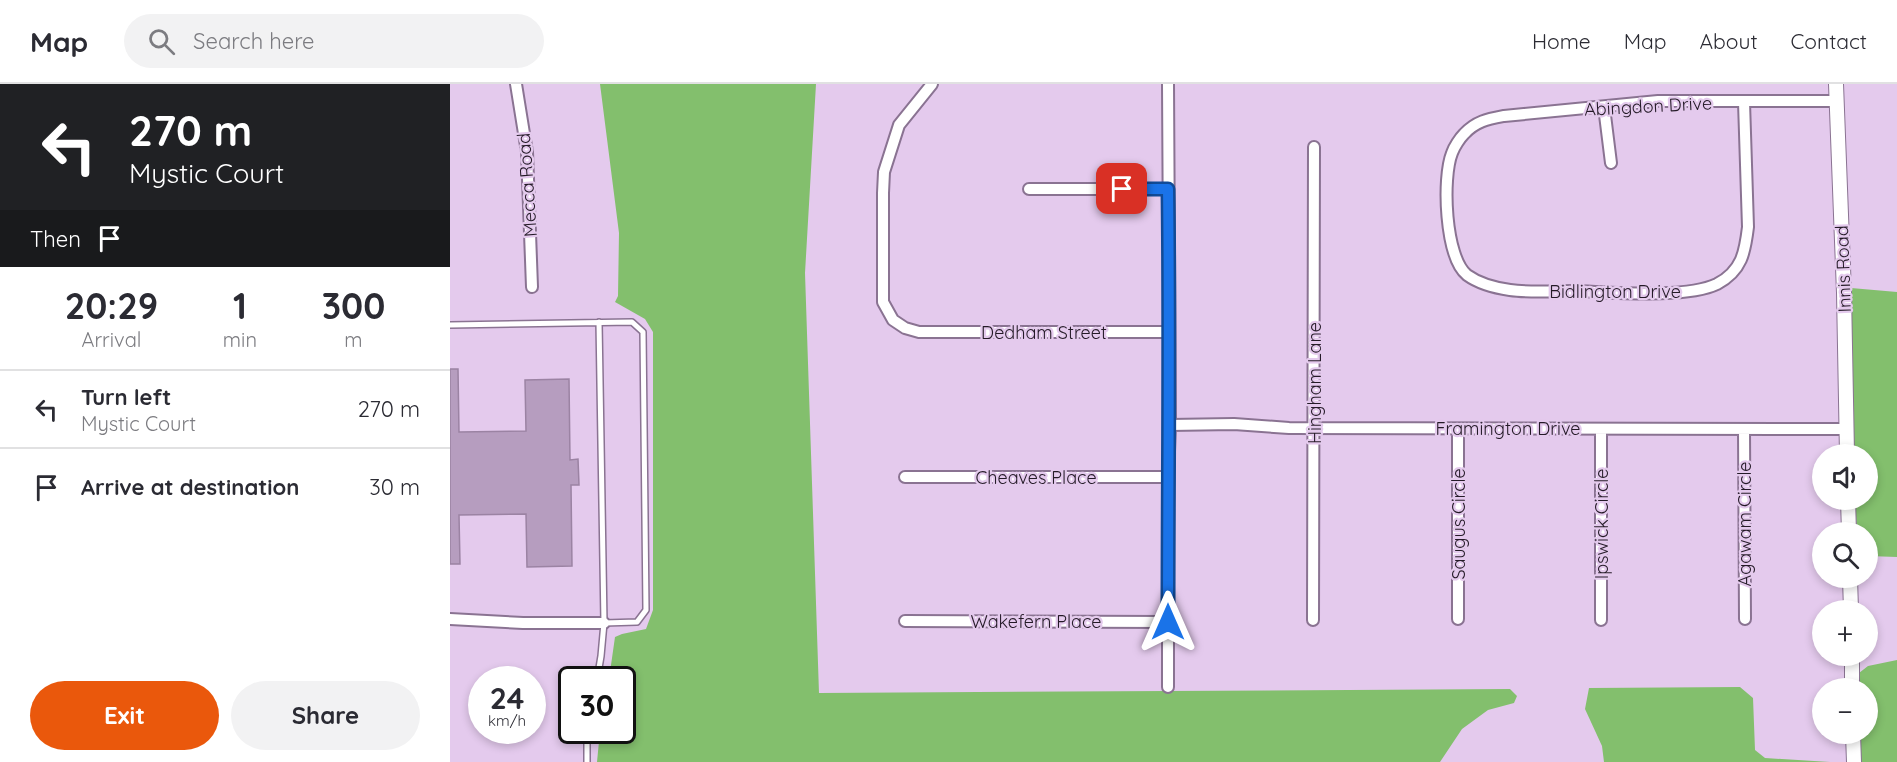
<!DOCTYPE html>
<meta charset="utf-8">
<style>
body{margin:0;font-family:Quicksand,sans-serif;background:#f2f2f3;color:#2b2b33;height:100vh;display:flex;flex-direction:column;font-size:22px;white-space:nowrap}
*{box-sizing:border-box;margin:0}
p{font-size:20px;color:#7c7c81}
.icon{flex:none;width:33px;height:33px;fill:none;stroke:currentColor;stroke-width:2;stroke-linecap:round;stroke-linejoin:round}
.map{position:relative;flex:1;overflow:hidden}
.side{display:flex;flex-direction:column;background:#fff;width:450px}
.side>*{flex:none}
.top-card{background:#202124;color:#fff;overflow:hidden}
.buttons{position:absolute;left:1362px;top:360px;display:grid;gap:12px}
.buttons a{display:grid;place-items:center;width:66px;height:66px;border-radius:50%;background:#fff;box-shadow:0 3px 9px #0003;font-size:30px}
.speed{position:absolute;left:18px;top:582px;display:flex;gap:12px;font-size:30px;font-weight:700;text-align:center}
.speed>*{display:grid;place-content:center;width:78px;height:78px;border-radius:50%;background:#fff;box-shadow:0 3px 9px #0003;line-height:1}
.speed small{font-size:15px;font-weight:400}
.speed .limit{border:3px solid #111;border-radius:9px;background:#fff;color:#111}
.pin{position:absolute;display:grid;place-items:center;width:51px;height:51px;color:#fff;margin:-26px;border-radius:12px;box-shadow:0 3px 9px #0006}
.me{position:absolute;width:66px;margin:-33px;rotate:0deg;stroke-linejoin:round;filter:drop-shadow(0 0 4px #0008)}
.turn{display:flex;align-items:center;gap:21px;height:126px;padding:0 30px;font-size:27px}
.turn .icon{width:78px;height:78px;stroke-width:2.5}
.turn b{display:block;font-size:42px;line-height:51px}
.then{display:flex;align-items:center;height:57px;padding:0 30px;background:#0003;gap:12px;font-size:22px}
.eta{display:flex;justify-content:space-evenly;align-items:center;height:102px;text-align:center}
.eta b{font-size:36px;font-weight:800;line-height:42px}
.primary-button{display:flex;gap:12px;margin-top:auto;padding:12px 30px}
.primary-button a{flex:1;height:69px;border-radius:36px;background:#ea580c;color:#fff;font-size:24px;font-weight:800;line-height:69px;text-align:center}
.primary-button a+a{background:#f2f2f3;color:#2b2b33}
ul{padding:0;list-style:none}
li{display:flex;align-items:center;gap:18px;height:78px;padding:0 30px;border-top:2px solid #e1e1e2}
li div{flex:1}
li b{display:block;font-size:22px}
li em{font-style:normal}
header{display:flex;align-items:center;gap:36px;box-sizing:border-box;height:84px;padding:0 30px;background:#fff;border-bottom:2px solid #e1e1e2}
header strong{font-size:28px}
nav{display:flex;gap:33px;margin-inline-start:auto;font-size:21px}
.search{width:420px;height:54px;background:#f2f2f3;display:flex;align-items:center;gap:15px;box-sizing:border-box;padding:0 21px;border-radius:33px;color:#7c7c81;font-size:22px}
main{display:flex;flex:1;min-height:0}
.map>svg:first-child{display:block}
.green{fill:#83bf6d}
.building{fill:#b69dbf;stroke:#9b83a3;stroke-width:1.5}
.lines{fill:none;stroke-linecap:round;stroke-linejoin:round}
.service-casing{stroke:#8a7392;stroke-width:8}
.minor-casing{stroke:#8a7392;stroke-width:14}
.secondary-casing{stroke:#8a7392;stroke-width:16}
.service{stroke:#fff;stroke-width:5}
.minor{stroke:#fff;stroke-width:10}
.secondary{stroke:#fff;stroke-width:14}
.route-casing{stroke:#114b97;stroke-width:15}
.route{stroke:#1a73e8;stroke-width:10}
.labels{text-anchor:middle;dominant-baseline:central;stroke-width:4.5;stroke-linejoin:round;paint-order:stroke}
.street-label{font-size:18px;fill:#241a27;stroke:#e4caed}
</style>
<header>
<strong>Map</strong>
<div class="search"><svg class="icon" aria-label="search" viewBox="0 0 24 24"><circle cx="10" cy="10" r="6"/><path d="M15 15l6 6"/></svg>Search here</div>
<nav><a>Home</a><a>Map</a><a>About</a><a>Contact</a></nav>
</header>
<main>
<section class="side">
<div class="top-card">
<div class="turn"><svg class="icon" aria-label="left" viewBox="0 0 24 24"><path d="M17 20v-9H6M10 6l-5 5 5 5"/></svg><div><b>270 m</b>Mystic Court</div></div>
<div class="then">Then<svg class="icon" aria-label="arrive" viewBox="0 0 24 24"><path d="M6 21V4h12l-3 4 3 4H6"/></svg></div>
</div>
<div class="eta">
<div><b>20:29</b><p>Arrival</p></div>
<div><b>1</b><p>min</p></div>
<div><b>300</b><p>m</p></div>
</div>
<ul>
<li><svg class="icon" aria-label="left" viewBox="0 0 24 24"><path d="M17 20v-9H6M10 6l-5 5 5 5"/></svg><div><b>Turn left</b><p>Mystic Court</p></div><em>270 m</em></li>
<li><svg class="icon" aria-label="arrive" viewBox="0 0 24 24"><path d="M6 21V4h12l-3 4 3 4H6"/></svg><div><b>Arrive at destination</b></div><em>30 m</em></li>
</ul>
<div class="primary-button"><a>Exit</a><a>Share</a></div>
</section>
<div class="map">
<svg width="1447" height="678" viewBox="0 0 1447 678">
<rect width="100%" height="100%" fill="#e4caed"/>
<path class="green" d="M150,0H366L355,189L369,609L1060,605L1067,612L1064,619L1038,626L1012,645L990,678H147L150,647L172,646V596L159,595L165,553L172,550L196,545L203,526V248L195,235L165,218L168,212L169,149Z
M1401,204L1447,208V473L1418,472V448H1407L1405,416H1418V370H1404Z
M1447,576V678H1411L1410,650H1418V604H1410L1409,589L1418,582Z
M1290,603L1303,614L1305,666L1315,674L1380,678H1154L1152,662L1135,625L1139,604Z"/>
<path class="building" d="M0,285H8L9,348L76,347L75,296L119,295L120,376L128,375L129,401H121L122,482L77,483L76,430L9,431L10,480H0Z"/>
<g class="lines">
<defs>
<path id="service" d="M0,241L182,238L193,248L196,526L187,538L154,539
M147,596L151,572L154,539L149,238
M137,678V646"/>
<path id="minor" d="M66,0L77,68L82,203
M482,0L449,41L434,88L433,109V218L443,236L455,244L469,248H719
M718,0L720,341L718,393V603
M1294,18L1298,143C1295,168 1292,187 1267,200C1236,215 1160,208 1123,207C1103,207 1080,209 1060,206C1046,204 1028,199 1017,191C995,173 992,94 1002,69C1004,63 1010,54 1014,50C1026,37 1038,35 1054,32L1208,17H1386
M1154,23L1161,79
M579,105H718
M720,341L784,340L839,344L1397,345
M1151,345V536
M1294,345L1295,535
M455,393H718
M0,535L73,539H154
M1008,535V345
M863,536L864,63
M455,537L718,538"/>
<path id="secondary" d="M1386,0L1394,209L1397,370
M1398,416L1399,448
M1400,494L1401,526
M1402,572V604
M1403,650L1404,678"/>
</defs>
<use href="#service" class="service-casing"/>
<use href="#minor" class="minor-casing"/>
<use href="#secondary" class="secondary-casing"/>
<use href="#service" class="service"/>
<use href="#minor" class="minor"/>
<use href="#secondary" class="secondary"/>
</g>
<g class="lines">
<defs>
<path id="route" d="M672,105H718C720,249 718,393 718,538"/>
</defs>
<use href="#route" class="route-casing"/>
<use href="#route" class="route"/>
</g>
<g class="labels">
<g class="street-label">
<text transform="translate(1198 22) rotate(-3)">Abingdon Drive</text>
<text transform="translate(77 101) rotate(-94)">Mecca Road</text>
<text transform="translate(1393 185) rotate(-92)">Innis Road</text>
<text x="1165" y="207">Bidlington Drive</text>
<text x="594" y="248">Dedham Street</text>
<text transform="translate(864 299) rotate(-90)">Hingham Lane</text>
<text x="1058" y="344">Framington Drive</text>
<text x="586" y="393">Cheaves Place</text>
<text transform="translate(1008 440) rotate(-90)">Saugus Circle</text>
<text transform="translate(1151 440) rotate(-90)">Ipswick Circle</text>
<text transform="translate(1294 440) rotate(-90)">Agawam Circle</text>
<text x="586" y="537">Wakefern Place</text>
</g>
</g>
</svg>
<div class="buttons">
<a><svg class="icon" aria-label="sound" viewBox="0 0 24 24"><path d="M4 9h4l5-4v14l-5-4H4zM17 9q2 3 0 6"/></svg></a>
<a><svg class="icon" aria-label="search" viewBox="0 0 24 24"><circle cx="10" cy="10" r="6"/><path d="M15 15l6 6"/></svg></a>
<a>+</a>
<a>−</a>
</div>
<div class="speed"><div>24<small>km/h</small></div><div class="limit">30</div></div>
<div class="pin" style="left:672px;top:105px;background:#d93025"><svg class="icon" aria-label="arrive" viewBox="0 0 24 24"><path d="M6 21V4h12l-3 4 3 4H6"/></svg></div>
<svg class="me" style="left:718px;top:538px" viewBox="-20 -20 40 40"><path d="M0-17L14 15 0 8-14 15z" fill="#1a73e8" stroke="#fff" stroke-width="4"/></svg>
</div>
</main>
